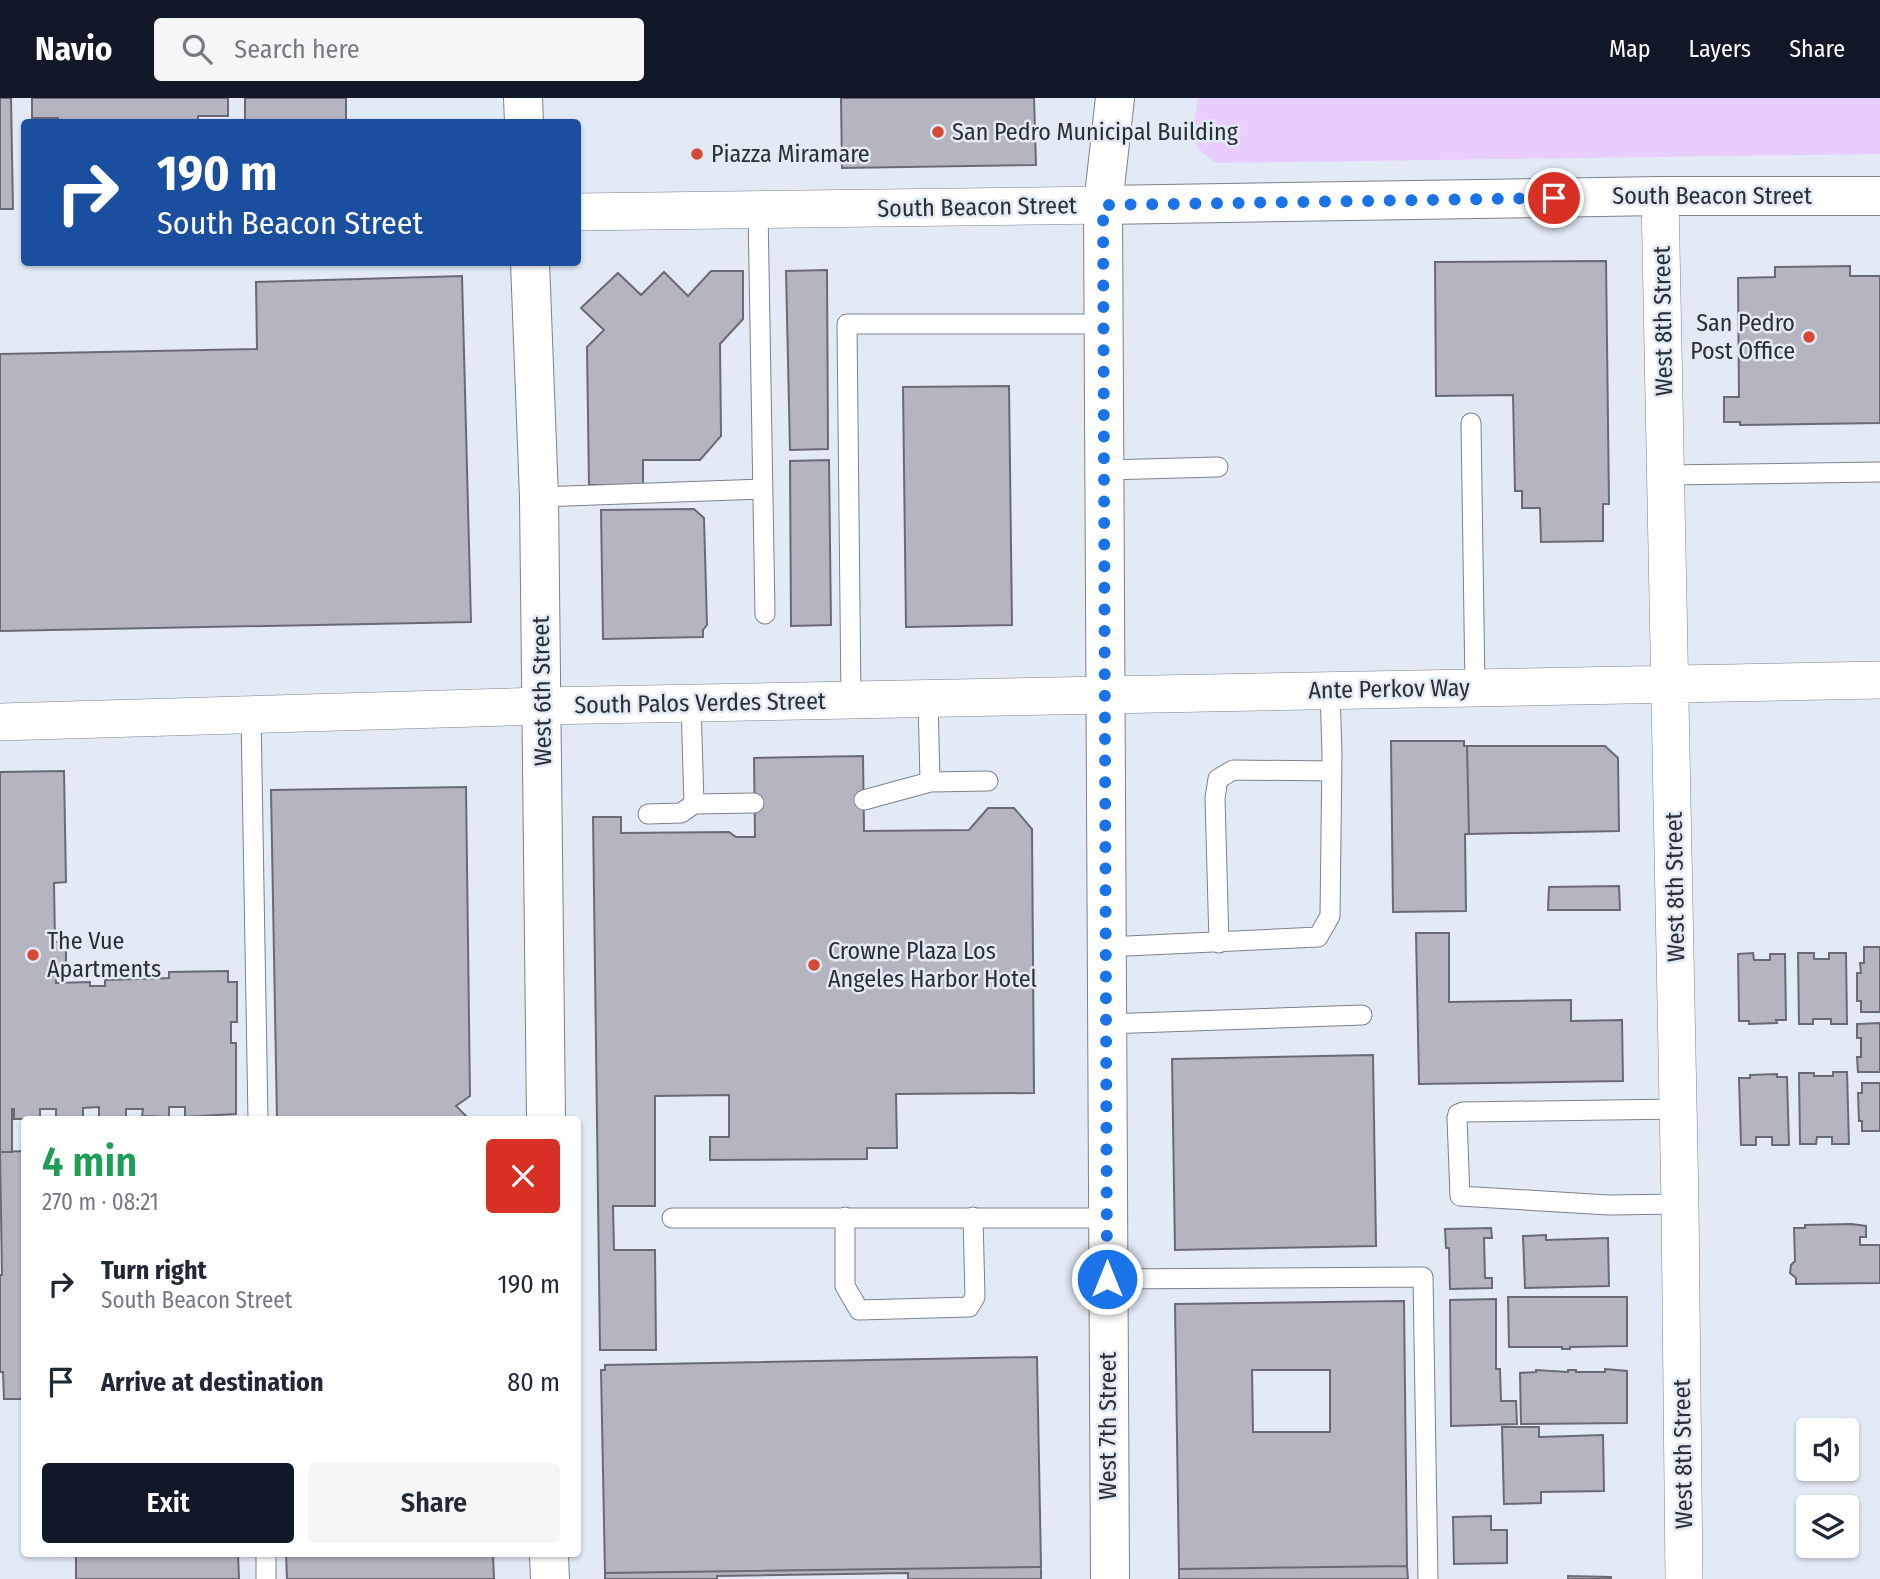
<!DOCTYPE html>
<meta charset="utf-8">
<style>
body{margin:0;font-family:"Fira Sans Condensed",sans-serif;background:#f6f6f7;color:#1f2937;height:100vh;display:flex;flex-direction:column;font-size:26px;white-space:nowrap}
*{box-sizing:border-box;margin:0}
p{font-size:23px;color:#747a83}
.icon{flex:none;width:38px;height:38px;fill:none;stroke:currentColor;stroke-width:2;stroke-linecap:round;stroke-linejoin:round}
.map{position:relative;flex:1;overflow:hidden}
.panel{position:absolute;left:21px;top:1018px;width:560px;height:441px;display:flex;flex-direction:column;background:#fff;border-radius:7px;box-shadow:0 2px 5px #0004}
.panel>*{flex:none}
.top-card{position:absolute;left:21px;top:21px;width:560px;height:147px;border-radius:7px;box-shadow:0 2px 5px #0004;background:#1a4fa0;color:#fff;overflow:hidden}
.fabs{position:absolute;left:1796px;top:1320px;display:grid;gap:14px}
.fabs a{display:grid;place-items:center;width:63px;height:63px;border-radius:7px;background:#fff;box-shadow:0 2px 5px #0004;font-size:35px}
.pin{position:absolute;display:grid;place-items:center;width:60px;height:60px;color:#fff;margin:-30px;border:4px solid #fff;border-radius:50%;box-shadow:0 2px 7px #0007}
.me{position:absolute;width:77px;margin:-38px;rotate:0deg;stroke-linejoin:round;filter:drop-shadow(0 0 5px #0008)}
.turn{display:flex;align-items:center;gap:24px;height:147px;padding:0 21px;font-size:32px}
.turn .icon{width:91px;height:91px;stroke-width:2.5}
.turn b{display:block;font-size:49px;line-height:60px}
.round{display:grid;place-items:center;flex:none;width:74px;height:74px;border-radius:7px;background:#f6f6f7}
.summary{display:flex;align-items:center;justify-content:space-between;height:119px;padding:0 21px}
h1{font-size:42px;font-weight:600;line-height:52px;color:#1e9e55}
.primary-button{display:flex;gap:14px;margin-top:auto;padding:14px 21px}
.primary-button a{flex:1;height:80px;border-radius:7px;background:#111827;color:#fff;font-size:28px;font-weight:600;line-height:80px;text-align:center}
.primary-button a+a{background:#f6f6f7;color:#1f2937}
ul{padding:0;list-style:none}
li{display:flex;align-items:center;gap:21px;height:98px;padding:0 21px}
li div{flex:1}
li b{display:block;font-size:26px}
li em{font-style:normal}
header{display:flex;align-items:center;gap:42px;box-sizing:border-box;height:98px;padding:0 35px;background:#111827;color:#fff}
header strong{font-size:33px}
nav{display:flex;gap:38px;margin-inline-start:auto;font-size:24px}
.search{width:490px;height:63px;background:#f6f6f7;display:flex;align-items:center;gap:18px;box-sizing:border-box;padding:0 24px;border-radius:7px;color:#747a83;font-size:26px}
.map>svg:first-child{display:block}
.green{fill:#eacdff}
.building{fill:#b5b5c2;stroke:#6a6a76;stroke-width:2;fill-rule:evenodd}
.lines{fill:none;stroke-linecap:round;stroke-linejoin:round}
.service-casing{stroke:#7b828d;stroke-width:21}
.minor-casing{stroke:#7b828d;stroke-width:38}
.tertiary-casing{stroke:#7b828d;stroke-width:40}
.secondary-casing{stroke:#7b828d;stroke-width:40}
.service{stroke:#fff;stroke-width:19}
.minor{stroke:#fff;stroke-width:37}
.tertiary{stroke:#fff;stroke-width:38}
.secondary{stroke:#fff;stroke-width:38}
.route{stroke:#1a73e8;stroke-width:12;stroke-dasharray:0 21.6}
.poi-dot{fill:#d54935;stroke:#e2eaf6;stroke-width:2.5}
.labels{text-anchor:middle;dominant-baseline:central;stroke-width:5;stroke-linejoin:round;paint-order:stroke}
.poi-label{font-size:24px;fill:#2b2e33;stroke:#e2eaf6;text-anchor:start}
.street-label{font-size:24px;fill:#2b2e33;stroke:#e2eaf6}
</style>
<header>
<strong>Navio</strong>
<div class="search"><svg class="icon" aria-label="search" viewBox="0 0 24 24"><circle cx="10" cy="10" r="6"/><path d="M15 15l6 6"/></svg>Search here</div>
<nav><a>Map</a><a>Layers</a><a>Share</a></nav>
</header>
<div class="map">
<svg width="1880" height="1481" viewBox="0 0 1880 1481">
<rect width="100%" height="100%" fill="#e2eaf6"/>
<path class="green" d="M1198,0H1880V56L1217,65C1185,45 1193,34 1198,0Z"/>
<path class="building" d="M0,0H11L13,111H0Z
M32,0H228V18H198V24H58V20H32Z
M245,0H346V24H245Z
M841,0H1034L1036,67L842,70Z
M1606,163L1609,406H1603V443L1541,444L1540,410H1522V393H1515L1513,297L1436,298L1435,164Z
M1850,168V178H1880V325L1740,327V324H1724V299H1739L1738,180L1775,179V169Z
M827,172L828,351L790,352L786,173Z
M711,173H743V221L720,246L721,338L700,362H643V387H589L587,249L604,232L581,210L618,175L641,197L664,174L688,198Z
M462,178L471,524L0,533V256L257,251L256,184Z
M1009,288L1012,527L906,529L903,289Z
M829,362L831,527L791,528L790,363Z
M694,411L704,420L707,527L703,532V539L603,541L601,412Z
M1391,643H1464V648H1467L1469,736H1465L1466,813L1393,814Z
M1467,648H1605L1618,660L1619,733L1469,736Z
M863,658L864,733L969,732L988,710H1014L1032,731L1034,995L896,996L897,1050H867V1061L710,1062V1039H729V997L655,998V1108H613L614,1152H655L656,1252H600L593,719H621V735L729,734L736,739H755L754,660Z
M64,673L66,784L54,785L55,844L66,843V871H56V885L90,884V888H105V882L169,880V874L228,873V884H237V924H231V945H236V1016L185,1019V1009H169V1019L142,1018L143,1011H126V1020H99V1009L83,1010V1019L56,1020V1011H40V1021H14V1011H12V1054H0V674Z
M466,689L470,998L456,1008L470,1022H277L271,692Z
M1619,788L1620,812H1548L1549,789Z
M1416,835H1449V904L1571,902V923L1622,922L1623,983L1419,986Z
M1864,849H1880V914H1861V903H1857V875H1861L1860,865H1864Z
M1753,855L1754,862H1770V856H1785L1786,922H1776L1777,925L1749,926V923H1739L1738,856Z
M1798,855H1814V861H1829V855H1846L1847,926H1831V921H1813V926H1799Z
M1880,925V974H1858L1857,959H1861V940H1857V926Z
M1373,957L1376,1148L1175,1152L1172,961Z
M1833,974H1847L1849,1046H1832V1039H1817L1816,1046H1800L1799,975H1814V978H1833Z
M1777,976V979H1787L1789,1047H1772V1039H1756V1047H1741L1739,980H1750V977Z
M1862,985H1880V1033H1862V1023H1859L1858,995H1862Z
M24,1053V1301H4L3,1274H0V1177H2L0,1054Z
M1851,1126L1866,1128V1139H1860V1147H1880V1185L1796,1186V1180L1790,1175L1791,1167L1795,1163L1794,1130H1805V1127Z
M1491,1130L1492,1140H1484L1485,1180H1492V1190L1450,1191L1449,1150H1446L1445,1131Z
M1546,1137V1142L1608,1140L1609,1188L1525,1190L1523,1138Z
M1508,1199H1627V1248L1570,1249V1251H1562V1249H1509Z
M1496,1201V1271H1500L1501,1303H1516L1517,1326L1451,1328L1450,1202Z
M1404,1203L1407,1468L1179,1471L1175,1206ZM1252,1272H1330V1334H1253Z
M1037,1259L1041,1469L605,1475L601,1272H605V1267Z
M1605,1271L1627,1273V1325L1521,1326L1520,1275L1536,1274V1272L1568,1274V1272H1576V1274H1605Z
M1502,1329H1539V1339L1603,1337L1604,1393L1541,1394V1405L1504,1406Z
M1491,1418V1432H1507V1465L1454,1466L1453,1419Z
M76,1456H238L239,1481H76Z
M286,1456H493L494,1481H287Z
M1407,1468L1408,1481H1179V1471Z
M1041,1469V1481H908V1475L717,1478V1481H605V1475Z
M1568,1478L1611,1479V1481H1568Z"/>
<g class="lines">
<defs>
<path id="service" d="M758,112L765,516
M1471,325L1475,589
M1105,372L1218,369
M1666,377L1880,374
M539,399L763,391
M928,600L930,684
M851,602L847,226H1104
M691,605L694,706
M251,616L258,1022
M864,702L930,684L988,683
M648,716L681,715L694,706L754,705
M1219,845L1215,700L1218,681L1233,672L1332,673
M1106,849L1318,839L1330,818L1332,655L1330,593
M1106,926L1362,917
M1679,1011L1463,1014L1458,1016L1457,1020L1460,1098L1608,1107L1680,1106
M845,1119V1188L859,1212L969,1209L975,1199L973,1119
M672,1120H1106
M1107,1181L1423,1179L1428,1481
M266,1456V1481"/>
<path id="minor" d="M1660,98L1680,1106L1684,1481
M578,114L1103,107
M0,624L542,608L1880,582"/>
<path id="tertiary" d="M523,0L524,24
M1103,107L1660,98H1880
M530,164L539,399L546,1022
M549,1456L550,1481"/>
<path id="secondary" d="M1110,1481L1103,107L1115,0"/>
</defs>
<use href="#service" class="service-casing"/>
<use href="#minor" class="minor-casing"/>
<use href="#tertiary" class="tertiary-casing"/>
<use href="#secondary" class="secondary-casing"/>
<use href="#service" class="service"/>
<use href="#minor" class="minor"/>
<use href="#tertiary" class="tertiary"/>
<use href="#secondary" class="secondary"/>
</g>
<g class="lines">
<path class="route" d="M1107,1181L1103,107L1554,100"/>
</g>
<g class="poi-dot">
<circle cx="938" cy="34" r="7"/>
<circle cx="697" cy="56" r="7"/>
<circle cx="1809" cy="239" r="7"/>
<circle cx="33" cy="857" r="7"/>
<circle cx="814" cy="867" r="7"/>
</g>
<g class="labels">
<g class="poi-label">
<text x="952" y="34">San Pedro Municipal Building</text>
<text x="711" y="56">Piazza Miramare</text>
<text x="1795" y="225" text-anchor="end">San Pedro<tspan x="1795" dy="28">Post Office</tspan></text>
<text x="47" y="843">The Vue<tspan x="47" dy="28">Apartments</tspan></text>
<text x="828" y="853">Crowne Plaza Los<tspan x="828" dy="28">Angeles Harbor Hotel</tspan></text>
</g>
<g class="street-label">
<text x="1712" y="98">South Beacon Street</text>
<text transform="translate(977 109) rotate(-1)">South Beacon Street</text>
<text transform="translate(1663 223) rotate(-91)">West 8th Street</text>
<text transform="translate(1389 591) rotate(-1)">Ante Perkov Way</text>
<text transform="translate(542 593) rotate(-91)">West 6th Street</text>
<text transform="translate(700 605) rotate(-1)">South Palos Verdes Street</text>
<text transform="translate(1675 789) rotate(-91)">West 8th Street</text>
<text transform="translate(1108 1328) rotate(-90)">West 7th Street</text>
<text transform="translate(1683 1356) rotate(-91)">West 8th Street</text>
</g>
</g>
</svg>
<div class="fabs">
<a><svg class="icon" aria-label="sound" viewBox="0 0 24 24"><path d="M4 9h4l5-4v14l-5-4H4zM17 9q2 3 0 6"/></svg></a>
<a><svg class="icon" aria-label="layers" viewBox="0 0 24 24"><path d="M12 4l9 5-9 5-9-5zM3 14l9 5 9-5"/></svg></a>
</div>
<div class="pin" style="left:1554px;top:100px;background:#d93025"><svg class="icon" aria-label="arrive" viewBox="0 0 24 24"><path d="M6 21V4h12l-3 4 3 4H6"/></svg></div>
<svg class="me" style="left:1107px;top:1181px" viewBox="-20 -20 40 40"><circle r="17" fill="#1a73e8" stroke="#fff" stroke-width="3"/><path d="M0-11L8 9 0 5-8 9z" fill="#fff"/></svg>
<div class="top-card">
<div class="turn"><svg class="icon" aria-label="right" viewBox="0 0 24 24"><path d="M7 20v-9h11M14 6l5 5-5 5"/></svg><div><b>190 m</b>South Beacon Street</div></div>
</div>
<section class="panel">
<div class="summary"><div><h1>4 min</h1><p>270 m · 08:21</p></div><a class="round" style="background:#d93025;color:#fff"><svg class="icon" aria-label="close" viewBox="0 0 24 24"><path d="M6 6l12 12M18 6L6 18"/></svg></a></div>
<ul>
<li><svg class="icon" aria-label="right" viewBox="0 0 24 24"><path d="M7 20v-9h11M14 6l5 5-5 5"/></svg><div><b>Turn right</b><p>South Beacon Street</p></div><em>190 m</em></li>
<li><svg class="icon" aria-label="arrive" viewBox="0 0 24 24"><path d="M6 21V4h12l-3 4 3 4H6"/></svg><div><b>Arrive at destination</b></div><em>80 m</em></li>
</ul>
<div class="primary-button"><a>Exit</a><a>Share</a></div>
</section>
</div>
